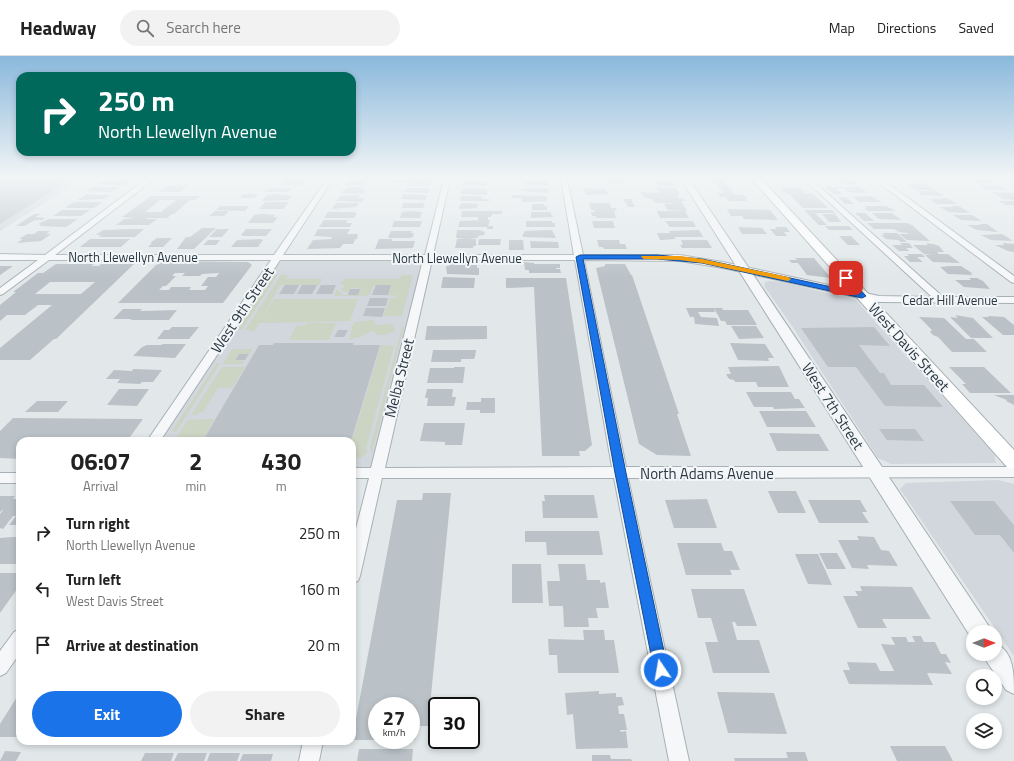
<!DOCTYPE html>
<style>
body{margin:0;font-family:"Titillium Web",sans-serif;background:#f2f2f2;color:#222;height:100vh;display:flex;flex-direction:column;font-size:15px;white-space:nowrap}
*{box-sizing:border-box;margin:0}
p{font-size:13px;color:#767676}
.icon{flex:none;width:22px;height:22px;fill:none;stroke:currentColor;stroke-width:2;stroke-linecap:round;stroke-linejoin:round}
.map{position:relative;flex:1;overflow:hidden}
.panel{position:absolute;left:16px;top:381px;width:340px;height:308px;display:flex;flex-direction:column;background:#fff;border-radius:12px;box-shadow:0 2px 6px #0003}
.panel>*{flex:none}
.banner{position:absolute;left:16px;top:16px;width:340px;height:84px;border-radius:12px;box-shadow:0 2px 6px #0003;background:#00695c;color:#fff;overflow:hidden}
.needle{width:26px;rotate:90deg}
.controls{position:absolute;left:966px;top:569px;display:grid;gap:8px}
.controls a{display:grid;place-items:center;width:36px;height:36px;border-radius:50%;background:#fff;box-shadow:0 2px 6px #0003;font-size:20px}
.speed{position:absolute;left:368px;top:641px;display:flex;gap:8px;font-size:20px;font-weight:700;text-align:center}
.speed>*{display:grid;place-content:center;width:52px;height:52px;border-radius:50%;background:#fff;box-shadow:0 2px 6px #0003;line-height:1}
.speed small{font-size:10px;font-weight:400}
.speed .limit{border:2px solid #111;border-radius:6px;background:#fff;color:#111}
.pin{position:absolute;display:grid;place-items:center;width:34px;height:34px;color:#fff;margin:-17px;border-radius:8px;box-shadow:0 2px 6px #0006}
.me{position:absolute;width:44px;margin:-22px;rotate:348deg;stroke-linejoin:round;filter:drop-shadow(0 0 3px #0008)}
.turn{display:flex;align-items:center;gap:14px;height:84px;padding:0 16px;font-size:18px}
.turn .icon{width:52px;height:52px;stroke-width:2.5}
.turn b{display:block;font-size:28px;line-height:34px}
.eta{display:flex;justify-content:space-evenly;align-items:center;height:68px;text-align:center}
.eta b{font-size:24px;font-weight:700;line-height:28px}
.primary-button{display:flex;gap:8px;margin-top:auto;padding:8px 16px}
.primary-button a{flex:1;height:46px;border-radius:24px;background:#1a73e8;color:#fff;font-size:16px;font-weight:700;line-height:46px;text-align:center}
.primary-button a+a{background:#f2f2f2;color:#222}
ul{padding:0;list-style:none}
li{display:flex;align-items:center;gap:12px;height:56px;padding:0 16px}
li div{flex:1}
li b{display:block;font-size:15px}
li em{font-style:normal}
header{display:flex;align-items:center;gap:24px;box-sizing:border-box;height:56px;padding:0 20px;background:#fff;border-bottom:1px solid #e0e0e0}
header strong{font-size:19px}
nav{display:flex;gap:22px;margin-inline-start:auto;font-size:14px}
.search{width:280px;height:36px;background:#f2f2f2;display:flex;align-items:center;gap:10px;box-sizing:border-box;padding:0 14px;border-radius:22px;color:#767676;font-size:15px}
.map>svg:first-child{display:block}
.built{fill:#d1d7dc}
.green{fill:#ccd4c4}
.building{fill:#bac2c7;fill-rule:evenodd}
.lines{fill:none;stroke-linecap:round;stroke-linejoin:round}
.minor-casing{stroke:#a7b0b4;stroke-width:2}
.tertiary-casing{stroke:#a7b0b4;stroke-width:2}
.secondary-casing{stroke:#a7b0b4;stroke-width:2}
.minor{fill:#f5f7f9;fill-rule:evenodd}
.tertiary{fill:#f5f7f9;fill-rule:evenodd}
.secondary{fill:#fff;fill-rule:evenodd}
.route{fill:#1a73e8;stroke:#114b97}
.slow{fill:#f59e0b}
.labels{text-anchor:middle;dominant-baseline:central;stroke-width:4;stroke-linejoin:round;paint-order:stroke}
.far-street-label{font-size:13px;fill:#2b3942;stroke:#f2f6f8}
.street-label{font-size:15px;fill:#2b3942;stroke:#f2f6f8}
</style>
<header>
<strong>Headway</strong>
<div class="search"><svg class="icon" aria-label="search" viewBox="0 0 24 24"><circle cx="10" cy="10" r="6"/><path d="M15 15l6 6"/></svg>Search here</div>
<nav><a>Map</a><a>Directions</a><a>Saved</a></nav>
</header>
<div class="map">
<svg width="1014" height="705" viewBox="0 0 1014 705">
<rect width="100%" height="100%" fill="#e2e8ea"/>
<path class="built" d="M0,123H82L0,175Z
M428,201L376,417H352V385H153L277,202Z
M770,225L782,226L856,244L994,398L996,407L891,408L878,402L792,270L764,230L765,226Z
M998,424L1014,428V600L900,433L906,427Z"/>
<path class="green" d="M278,218L242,274H238L272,221Z
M281,219H288L286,223H322L319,229H280L261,264L274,243H358L350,265L259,267L255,274L251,276L249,274H245Z
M402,219H413L402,260H383L390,242H396V239L388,240L391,229L373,230C371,237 370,240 362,240V239L359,240H334L337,233L343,239H358L360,232H350L348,237L344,236L341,233L344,231V229L340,228L344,223H399Z
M373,264L376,269L392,268L395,273L393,276C386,279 378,281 372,275L362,280L349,284L353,268L355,266Z
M307,267H336L329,284H289L296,270L306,269Z
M402,271H404L372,397L370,391Z
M381,289L394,290L366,392L367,396C364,402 358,402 352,402V385H281H286L288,382H353Z
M232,293H252L250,298H238L234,304L245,305L243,308H223Z
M217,307H220L176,376L172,375Z
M222,311H245L232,332H218L203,356H199L197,359H191Z
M214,363L204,382H259L258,385H265H174L188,364Z"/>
<path class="building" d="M3,123H66L61,130L0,168V125Z
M285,123H295L306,124L303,129H280Z
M431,123L430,130H409V126L392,127L393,124Z
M608,123H622L623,128H610Z
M705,123H731L733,125H724L729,132H732L734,133H730L734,138L744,139L748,143H745L747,145H729L726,141H720L718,137H724L714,125H706Z
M837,123H851L858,127H855L857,128L846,129Z
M969,123H988L994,127H975Z
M110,124H132L125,129H98L102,126Z
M350,124H367L364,129H345Z
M464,125H479L487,127L486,130L463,129Z
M524,125H547L548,130L525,129Z
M655,125H673L676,130H658Z
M924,127L935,134L944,140L921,139L917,135H930L928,134H917L906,128Z
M188,129L180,136H159L167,130Z
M979,129H997L1007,134H987Z
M94,131H119L112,136L86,135Z
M348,131H363L362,133H365L364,135H366L364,137L356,138L340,137Z
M656,131L676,132L680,139H677L679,142H683L685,145H681L682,147L687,155L668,154L664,148L677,147H655L653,143L644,142L640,136L659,137Z
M826,131H860L868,137L848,136L843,132H835L842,138H834L825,132H827Z
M277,132H292L288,136H263L267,133Z
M407,132H429V134H430L428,137L403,136Z
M472,132L487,133V139L461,138L462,133Z
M535,132H548V137L522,135V133Z
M584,132L606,133L608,138L586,139Z
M780,132H800L805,137H812L828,152H803L789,138H786Z
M991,136L1014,137V144L1004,143Z
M87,138L94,139H111L104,142H106L104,143L77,144Z
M243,138H258L254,142H240Z
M275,138L289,139L288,140H292L288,144L262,145L267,139Z
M403,138L427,139L425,144H422L401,143Z
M360,139L358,142H364L362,146L336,145L341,140Z
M512,139L546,140L547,145L522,146V142H512Z
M151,140H200L195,144H190L174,158H172L167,162H147L146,163H157L149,169H116L124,163L136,162L122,161ZM160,144H176L161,156H145Z
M461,140H481L483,143H490L489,145H460Z
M865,140H872L881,146H859L853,141Z
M838,141H846L854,148H845Z
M940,142H947L957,148H937L929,143H941Z
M623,143H631L635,151H628Z
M999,145H1014V149H1006Z
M78,146H102L94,152H65L72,147Z
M265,146H289L283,153H259Z
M336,147H359L356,151L332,153Z
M403,147H425L423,152H402Z
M463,147L478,148L477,152L459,153L460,148H462Z
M589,147H610L611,152H616L617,154H614L616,162H596V160H592L591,156H595L594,154H591Z
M532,148H544V150H547V154H532Z
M220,150H249L245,155L216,154Z
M864,150H886L896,155H868L864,152H867Z
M952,150H959L970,157L949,156L940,151H953Z
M727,153L770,154L778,164L744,163L742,160H731Z
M62,154H90L81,160H53Z
M804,154H832L836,157H815L827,169H819Z
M215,155H229L224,160H209Z
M409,155L422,156L420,162H400L402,156Z
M462,155H502V158H492L491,161H488V164H478V161H461Z
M657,155H685L689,162H660Z
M328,156H352L357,157L354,162H324Z
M531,156H550L553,161L531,162Z
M855,157H865L874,165H864Z
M872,157H892L901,164L879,163Z
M34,158H41L35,161L45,162L42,164H35L24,170H16Z
M262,158L275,159L273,161H278L273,167H248L254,159Z
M822,158H835L841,166H829Z
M953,159H972L982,165L961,164Z
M49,163H78L66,171L39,170L41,168H38Z
M324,164H348L346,167H352L350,171H319Z
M485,164H490L488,170H493V173H487V171H458L460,165Z
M394,165H422L420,171H392Z
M526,165H552V167H555V171H526Z
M592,165H613L615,172H594Z
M665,165H693L696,171H670Z
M867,167H906L912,169L930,185L907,184L899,178H909L907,177L899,176L894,173H874Z
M979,168H987L998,176L977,174L967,169H981Z
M825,170H849L853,174H829Z
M738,171L762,172L767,178H742Z
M775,171H786L790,176H784L787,180H776L770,173H777Z
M202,172H216L194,193H177L186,181H190Z
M133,173H144L135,181H99L101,179H96L103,174Z
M217,173H229L222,181H209Z
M246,173H272L266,180H242L243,179H241Z
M318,173H350L347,178H358L357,183L353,184H355L353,188H343L340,192L307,193L313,184L331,183L332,181L314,180Z
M457,174H479L485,176L484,179L478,180V182H468L476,183V190H473V192H455L457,183L466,182H456Z
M546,174H552L556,182L524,181L522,180L525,175Z
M699,174L703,181H674L676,183L660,184L657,177H670L669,175Z
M38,175H50L46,178H51L41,185L17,187L23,183H19L27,178H34Z
M391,175H412L411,177H414L413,181L409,182H388Z
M882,177H897L907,186H901L898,184L886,183L881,179H885Z
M1002,178L1013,185L991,184L981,179Z
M839,180H851L860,189H848Z
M157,182H172L163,191H148L152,187H150Z
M90,183H130L121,191H80Z
M261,183L263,184L258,191H231L237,184Z
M379,183H392V185H415L413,192L375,193Z
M479,183H501L500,189H478Z
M208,184H220L216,189H203Z
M509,184H523L524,194H509Z
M597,184H619L620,188H625L627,193H604L603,191H599Z
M681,184H707L712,192H682L680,189H683Z
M530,185L558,186L559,192H531Z
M900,187H909L913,192H906L909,195H899L892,189H902Z
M926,187L933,188L939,190L944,196H937L939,198H948L960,207L933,206L925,199H932L924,198L913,189H928Z
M1003,187L1014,188V196L1008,195L995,189H1004Z
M907,198H922L925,201H917L923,206H910L904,200H909Z
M795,202H814L831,222L807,219L798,207H792L789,204H797Z
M166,205L248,206L252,209L223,247H118L156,209ZM175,217H185L182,220H200L202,218L219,217L216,221H208L201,230H208L205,234H189L191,231H171L169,234H159L163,230H166L176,220H172Z
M524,206L534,207V208H560V212H556V213H560L561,217H529V214H525Z
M56,208H94L91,210H99L101,208H134L56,283H54L30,304H0V292L52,249H38L25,259H7L0,265V249L16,236H13L38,217H43ZM50,226H95L81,238H35Z
M449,208L477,209V212H479V219L447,218L446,210H449Z
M605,208H625L631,219H632L679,358H677L691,400L657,399L639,388L596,212L605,210Z
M0,210H13L0,219Z
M950,210H961L972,217H970L973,219L948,218L940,211Z
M443,221L475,222L474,232H441Z
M506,222H566L592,389L585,395H579L580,400H542L534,231L506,232Z
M969,222H977L983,225L990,233L964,231L955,224H971Z
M285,229H299L294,238H279Z
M302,229H317L312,238H297Z
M321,229H336L332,238H316Z
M376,229H391L388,239H372Z
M350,233H360L358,239H348Z
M370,242H388L386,250H367Z
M366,252H385L382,261L363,260Z
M686,252H714L715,256H698L701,261L717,262L719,270L695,268L694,261H690Z
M714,252H722L723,254H748L757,269H727L725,265H721Z
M123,253H142L140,255L177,254L169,264H130L132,263H113Z
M955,259L973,262L993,282H971L950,261L958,262Z
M988,260L1004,261L1014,269V279H1003L982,261H989Z
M919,261L944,262L966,283H974L987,296H952L938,281L933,279L930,276L932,274Z
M427,270H487V283L425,284Z
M731,270H756L764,282L739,283Z
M172,271H199L189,283H157L164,274H169Z
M874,271L890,290L859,289L880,317H884L891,329H924L943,351L885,350L856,311H828L801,272Z
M338,274H348L344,281H334Z
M274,287H354L353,289H380L352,382L286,381L285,384H259L260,381H205L259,289H273Z
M730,287L765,288L774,302H768L769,305L738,304Z
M163,288H186L175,302L133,300L142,291L147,289H161Z
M433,294H476L475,301L474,303H461V306H431Z
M239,298H249L245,304H235Z
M779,310L789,331H758L756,326H735L734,324L729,323L726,318H731L728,311Z
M454,311H465L463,327H427L430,312H454Z
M949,311H984L1011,337H970L962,328H966Z
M133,313L162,314L153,326H142L140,328L117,327L120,323H106L114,314L132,315Z
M119,333H149L137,350L107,349Z
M427,333H453L452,341H456L454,350H427L428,342H425Z
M746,336H791L795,343H799L805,352L774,353L773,351H754Z
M994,339H1014V349L1006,345L1007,344Z
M481,342H495V357H480V354H466L467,346H481Z
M37,345H68L58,356H25Z
M759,355H806L816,371H767Z
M13,362L143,363L127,385H20V403L0,402V375Z
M424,367H465L462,389H445V386L420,385Z
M879,373H915L924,385L887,384Z
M769,377L819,378L829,395H777Z
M768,435H796L806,457H778Z
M423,437H451L428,670H417L415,684H411V650H377V684H352L397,444H422Z
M544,439H594L598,462H543L542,445H545Z
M0,440H15L13,443H20V469H9L16,460H13L3,473L0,472V458L4,453L0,456Z
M707,443L717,472H674L665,444Z
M808,444H860L867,456H862L869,467H819Z
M950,445H994L1014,469V497L1000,479H975Z
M525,475H599L603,499H547L546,486H525Z
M857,480L874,481L881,494L889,495L898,510L867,509L869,513L852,512L838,484H859Z
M12,481H20V506L19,508H0V482Z
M677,487H721L724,495H732L740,514H730L732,519H686Z
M819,497H837L846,513H827Z
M795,498H818L832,529L808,528Z
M512,508H541L543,547H512Z
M558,508H585L587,524H600V527L605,526L609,552H596L598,562H588L589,571H564L563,550H549L547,525H560Z
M0,517H20V529L0,557Z
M860,530L912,531L931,563H882L887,572H858L843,540H858L855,535H862Z
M691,533H744L757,570H737L735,566H732L737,584H759L770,617H713L705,586H718L711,562H698Z
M583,574H604L605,584H614L619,617H558L557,599H549L548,583L584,584Z
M912,580H921L924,586H935L941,598H946L951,607L945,606L952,618L927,617L933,629L849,628L843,614H850L847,606L876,607L880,615H894L881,588L895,589L891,581H906L908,586H915Z
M599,635V638L616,637V641H622L624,649L618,650L619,658H624L627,674H620L621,676L626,675L628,692L576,693L573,658L567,659L565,637Z
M20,636V681H0V668Z
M717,636L774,637L787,678L728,677Z
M890,690H945L953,705H897Z
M359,693H413L412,705H357Z
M5,695L21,696L16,705H0Z
M786,696H805L808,705H735L734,702H788Z
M145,697H174L171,705H141Z
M178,697H207L204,705H174Z
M210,697H240L237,705H207Z
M243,698H273L271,705H240Z
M592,699H610L611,703H631L632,705H592Z"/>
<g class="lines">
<defs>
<path id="minor" d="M146,123H154L55,199H274L327,123H333L283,199H425L444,123H450L433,199H574L561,123H567L583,199H680L723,206L879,240L932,241L804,123H811L943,241H1014V247L879,246L723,212L680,205L584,204L626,411H1014V421L628,422L689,705H669L614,422H382L360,520L358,525L352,527V488L369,422H352V412H371L423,204H280L160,385H147L271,204H49L3,238L0,239V232L38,204H0V198L45,199ZM432,204H575L612,411L385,412Z
M874,123H882L1014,220V227L1011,226Z
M1009,123H1014V127Z
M0,417H20V427H0Z
M20,573V597L6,617L0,620V595L14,576Z
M303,685H323L319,705H299Z"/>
<path id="tertiary" d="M681,123H689L988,569L991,576H973L972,583Z
M995,587C1014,596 1014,617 1014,638L1006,634L987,606L984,598H995Z"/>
<path id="secondary" d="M752,123H761L1014,394V413L1007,411Z"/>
</defs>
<use href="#minor" class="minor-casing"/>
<use href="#tertiary" class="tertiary-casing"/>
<use href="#secondary" class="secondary-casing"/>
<use href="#minor" class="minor"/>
<use href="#tertiary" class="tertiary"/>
<use href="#secondary" class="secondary"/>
</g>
<linearGradient id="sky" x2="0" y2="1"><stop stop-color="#8ab8dc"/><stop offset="0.55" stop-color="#f2f5f6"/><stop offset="1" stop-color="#f2f5f6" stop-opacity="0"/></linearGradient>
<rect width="1014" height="222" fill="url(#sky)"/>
<path class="route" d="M580,199H657L702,203L855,236L843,222L846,220L848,221L866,240L862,242L702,207L657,203H583L626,417L668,614L666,619L661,621L656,619L654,614L615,417L576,201Z"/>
<path class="slow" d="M642,200H680L702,203L788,221L791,223L788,225L702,207L680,204L644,203L641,201Z"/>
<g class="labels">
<g class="far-street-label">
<text x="133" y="201">North Llewellyn Avenue</text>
<text x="457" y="202">North Llewellyn Avenue</text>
<text x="950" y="244">Cedar Hill Avenue</text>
</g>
<g class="street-label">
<text transform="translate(242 254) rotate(-56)">West 9th Street</text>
<text transform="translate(909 291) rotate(48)">West Davis Street</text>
<text transform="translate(399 322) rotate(-76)">Melba Street</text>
<text transform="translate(833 350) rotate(57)">West 7th Street</text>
<text x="707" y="417">North Adams Avenue</text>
</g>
</g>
</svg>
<div class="controls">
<a><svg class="needle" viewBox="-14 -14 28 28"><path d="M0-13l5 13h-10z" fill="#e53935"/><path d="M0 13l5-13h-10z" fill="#767676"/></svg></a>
<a><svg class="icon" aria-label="search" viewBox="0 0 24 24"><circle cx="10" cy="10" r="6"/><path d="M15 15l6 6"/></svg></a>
<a><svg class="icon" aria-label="layers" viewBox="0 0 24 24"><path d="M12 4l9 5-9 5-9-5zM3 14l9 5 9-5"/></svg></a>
</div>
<div class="speed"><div>27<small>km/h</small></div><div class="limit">30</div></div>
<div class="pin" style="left:846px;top:222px;background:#d93025"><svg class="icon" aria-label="arrive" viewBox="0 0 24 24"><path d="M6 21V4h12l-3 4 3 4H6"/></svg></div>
<svg class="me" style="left:661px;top:614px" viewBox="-20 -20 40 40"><circle r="17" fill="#1a73e8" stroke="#fff" stroke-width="3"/><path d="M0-11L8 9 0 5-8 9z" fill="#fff"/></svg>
<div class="banner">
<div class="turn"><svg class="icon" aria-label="right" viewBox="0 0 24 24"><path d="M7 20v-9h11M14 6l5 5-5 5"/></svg><div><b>250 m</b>North Llewellyn Avenue</div></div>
</div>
<section class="panel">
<div class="eta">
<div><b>06:07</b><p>Arrival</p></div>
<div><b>2</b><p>min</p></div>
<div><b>430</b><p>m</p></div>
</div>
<ul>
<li><svg class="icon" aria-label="right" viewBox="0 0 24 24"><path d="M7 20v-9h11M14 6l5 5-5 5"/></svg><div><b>Turn right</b><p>North Llewellyn Avenue</p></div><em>250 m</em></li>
<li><svg class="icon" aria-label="left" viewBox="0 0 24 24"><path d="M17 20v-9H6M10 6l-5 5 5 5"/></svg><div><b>Turn left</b><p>West Davis Street</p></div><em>160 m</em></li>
<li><svg class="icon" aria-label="arrive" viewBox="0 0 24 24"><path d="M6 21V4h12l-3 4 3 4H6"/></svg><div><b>Arrive at destination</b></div><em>20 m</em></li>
</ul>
<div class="primary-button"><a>Exit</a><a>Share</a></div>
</section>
</div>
